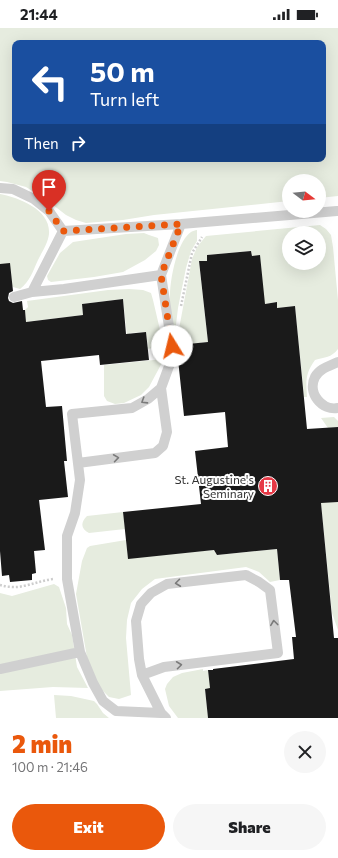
<!DOCTYPE html>
<meta charset="utf-8">
<style>
body{margin:0;font-family:Commissioner,sans-serif;background:#f6f6f6;color:#202124;height:100vh;display:flex;flex-direction:column;font-size:15px;white-space:nowrap}
*{box-sizing:border-box;margin:0}
p{font-size:13px;color:#757577}
.icon{flex:none;width:22px;height:22px;fill:none;stroke:currentColor;stroke-width:2;stroke-linecap:round;stroke-linejoin:round}
.map{position:relative;height:690px;overflow:hidden}
.details{display:flex;flex-direction:column;background:#fff;flex:1}
.details>*{flex:none}
.guide{position:absolute;left:12px;top:12px;width:314px;height:122px;border-radius:8px;box-shadow:0 4px 16px #0002;background:#1a4fa0;color:#fff;overflow:hidden}
.needle{width:26px;rotate:106deg}
.tools{position:absolute;left:282px;top:146px;display:grid;gap:8px}
.tools a{display:grid;place-items:center;width:44px;height:44px;border-radius:50%;background:#fff;box-shadow:0 4px 16px #0002;font-size:20px}
.pin{position:absolute;display:grid;place-items:center;width:34px;height:34px;color:#fff;margin:-41px -17px;border-radius:50% 50% 50% 0;rotate:-45deg;box-shadow:0 0 4px #0007}
.pin .icon{rotate:45deg}
.me{position:absolute;width:44px;margin:-22px;rotate:351deg;stroke-linejoin:round;filter:drop-shadow(0 0 3px #0008)}
.turn{display:flex;align-items:center;gap:14px;height:84px;padding:0 12px;font-size:18px}
.turn .icon{width:52px;height:52px;stroke-width:2.5}
.turn b{display:block;font-size:28px;line-height:34px}
.then{display:flex;align-items:center;height:38px;padding:0 12px;background:#0003;gap:8px;font-size:15px}
.round{display:grid;place-items:center;flex:none;width:42px;height:42px;border-radius:21px;background:#f6f6f6}
.overview{display:flex;align-items:center;justify-content:space-between;height:68px;padding:0 12px}
h1{font-size:24px;font-weight:800;line-height:30px;color:#ea580c}
.primary-button{display:flex;gap:8px;margin-top:auto;padding:8px 12px}
.primary-button a{flex:1;height:46px;border-radius:24px;background:#ea580c;color:#fff;font-size:16px;font-weight:800;line-height:46px;text-align:center}
.primary-button a+a{background:#f6f6f6;color:#202124}
.status{display:flex;justify-content:space-between;align-items:center;height:28px;padding:0 20px;background:#fff;direction:ltr}
.status svg{height:11px;fill:currentColor}
.map>svg:first-child{display:block}
.green{fill:#e6ecdf;fill-rule:evenodd}
.building{fill:#1a1a1a}
.lines{fill:none;stroke-linecap:round;stroke-linejoin:round}
.path{stroke:#cdcdcd;stroke-width:2.5;stroke-dasharray:2 2;stroke-linecap:butt}
.lane{stroke:#d0d0d0;stroke-width:10}
.oneway{stroke:#7a7a7a}
.route{stroke:#ea580c;stroke-width:7;stroke-dasharray:0 12.6}
.labels{text-anchor:middle;dominant-baseline:central;stroke-width:4;stroke-linejoin:round;paint-order:stroke}
.poi-label{font-size:12px;fill:#333;stroke:#fff;text-anchor:end}
</style>
<div class="status"><b>21:44</b><svg viewBox="0 0 49 12"><path d="M0 12V9h3v3zM5 12V6h3v6zM10 12V3h3v9zM15 12V0h3v12zM26 1h20v11H26zM47 4h2v5h-2z"/></svg></div>
<div class="map">
<svg width="338" height="690" viewBox="0 0 338 690">
<rect width="100%" height="100%" fill="#fff"/>
<path class="green" d="M0,0H338V168L319,170V153H289V173L154,187L123,192L86,195L76,192L66,187L48,173L26,159L7,154L0,153ZM15,15H323V131H15Z
M0,166C20,170 51,182 49,206C48,215 42,224 38,232C33,243 30,253 20,261L13,259L11,256L0,257Z
M320,197L326,201L331,207L333,219L338,272V321C331,330 325,329 315,332C305,346 306,353 307,369H304L295,278L277,280V274L265,276L251,223L207,227V233L199,234L208,314L183,317L179,301L192,231L197,219L206,208ZM289,205H319V235H289Z
M197,202V213L191,223L186,240L178,280L175,305L173,308C172,295 169,281 170,267C170,252 177,213 191,204C193,203 195,202 197,202Z
M144,205L149,207L158,210L159,217L156,223L145,232L123,244L94,249L51,254L48,252L47,248L60,225L73,214L126,206Z
M129,261L143,262L151,265L153,272L164,319L128,323L148,319L146,304L130,305V308H127L123,271L82,276L83,287L26,294L25,282L28,279L27,273L108,262Z
M164,331L149,359L141,367L124,375L115,376L107,373L104,368V337Z
M334,389L338,393V399L328,400L321,390Z
M320,466L338,474V602L332,585Z
M123,484L125,501L89,505C81,501 80,495 87,488Z
M126,512L128,530L214,522L217,527L277,521L280,552L270,554L259,544L246,539L155,551L142,561L131,575L127,592L126,610L131,667L119,671L109,669L101,661L89,641L76,566L82,533L87,520L90,518Z
M54,556L59,559L66,580L67,596L72,607L77,639L88,660L53,659L0,663V565L12,568Z
M203,641V643L208,642L209,649L215,660L205,661L208,690H178L169,678L165,661L167,656L173,649L182,645Z
M54,667L71,668L94,673L97,676L103,685L109,690H56Z"/>
<path class="building" d="M251,223L252,228L260,227L265,276L277,274V280L295,278L307,401L338,399V474L321,475L334,610H338V690H208L205,661L210,660L208,642H213V641L294,631L292,609H296L289,552H280L277,521L217,527L214,522L128,531L123,484L201,476L195,423L228,419L225,384L184,388L177,322L178,317L208,314L199,233H207V227Z
M10,235L13,263L9,265L8,270L9,273L13,275L22,273L23,282H25L26,294L83,287L82,276L123,271L126,306L146,304L149,332L100,337L99,327L41,333L46,379L62,378L67,433H64L68,469L39,472L45,522L34,523L36,545L32,546V552L10,554L9,547L2,548L0,523V236Z"/>
<g class="lines">
<path class="path" d="M181,278L192,225L202,209
M0,557C7,559 16,560 23,558C34,556 43,552 54,551"/>
<path class="lane" d="M0,160L13,161L34,171L49,183L63,203
M161,247L172,318
M32,264L64,261L161,247L181,196
M14,269L32,264L63,203L181,196L337,183
M338,334C330,338 320,340 315,349C307,365 322,383 338,380
M161,360L172,330
M78,435L155,425L163,418L167,404L161,360L148,371L132,380L72,386L80,452L75,485L67,508V551L80,624L93,655L103,673L116,683L161,685
M0,641L80,624
M142,647L164,639L278,625L270,562L259,554L246,547L167,556L151,565L141,576L136,593L139,631L142,647L161,685L166,690"/>
</g>
<defs><path id="oneway-chevron" d="M-2-3.5L2.5 0L-2 3.5" fill="none" stroke-width="1.6" stroke-linecap="round" stroke-linejoin="round"/></defs>
<g class="oneway">
<use href="#oneway-chevron" transform="translate(144 373) rotate(148)"/>
<use href="#oneway-chevron" transform="translate(116 430) rotate(-8)"/>
<use href="#oneway-chevron" transform="translate(178 555) rotate(173)"/>
<use href="#oneway-chevron" transform="translate(274 595) rotate(-97)"/>
<use href="#oneway-chevron" transform="translate(179 637) rotate(-7)"/>
</g>
<g class="lines">
<path class="route" d="M49,183L63,203L181,196L161,247L172,318"/>
</g>
<defs>
<symbol id="building-disc" viewBox="-11 -11 22 22"><circle r="9.5" fill="#e63946" stroke="#fff"/><path d="M-4-6H4V6H1V3H-1V6H-4ZM-2.5-4.3h1.7v1.8h-1.7ZM.8-4.3h1.7v1.8H.8ZM-2.5-1h1.7V.8h-1.7ZM.8-1h1.7V.8H.8Z" fill="#fff"/></symbol>
</defs>
<g fill-rule="evenodd">
<use href="#building-disc" x="257" y="447" width="22" height="22"/>
</g>
<g class="labels">
<g class="poi-label">
<text x="254" y="451">St. Augustine's<tspan x="254" dy="14">Seminary</tspan></text>
</g>
</g>
</svg>
<div class="tools">
<a><svg class="needle" viewBox="-14 -14 28 28"><path d="M0-13l5 13h-10z" fill="#e53935"/><path d="M0 13l5-13h-10z" fill="#757577"/></svg></a>
<a><svg class="icon" aria-label="layers" viewBox="0 0 24 24"><path d="M12 4l9 5-9 5-9-5zM3 14l9 5 9-5"/></svg></a>
</div>
<div class="pin" style="left:49px;top:183px;background:#d93025"><svg class="icon" aria-label="arrive" viewBox="0 0 24 24"><path d="M6 21V4h12l-3 4 3 4H6"/></svg></div>
<svg class="me" style="left:172px;top:318px" viewBox="-20 -20 40 40"><circle r="19" fill="#fff"/><path d="M0-13L10 11 0 6-10 11z" fill="#ea580c"/></svg>
<div class="guide">
<div class="turn"><svg class="icon" aria-label="left" viewBox="0 0 24 24"><path d="M17 20v-9H6M10 6l-5 5 5 5"/></svg><div><b>50 m</b>Turn left</div></div>
<div class="then">Then<svg class="icon" aria-label="right" viewBox="0 0 24 24"><path d="M7 20v-9h11M14 6l5 5-5 5"/></svg></div>
</div>
</div>
<section class="details">
<div class="overview"><div><h1>2 min</h1><p>100 m · 21:46</p></div><a class="round"><svg class="icon" aria-label="close" viewBox="0 0 24 24"><path d="M6 6l12 12M18 6L6 18"/></svg></a></div>
<div class="primary-button"><a>Exit</a><a>Share</a></div>
</section>
